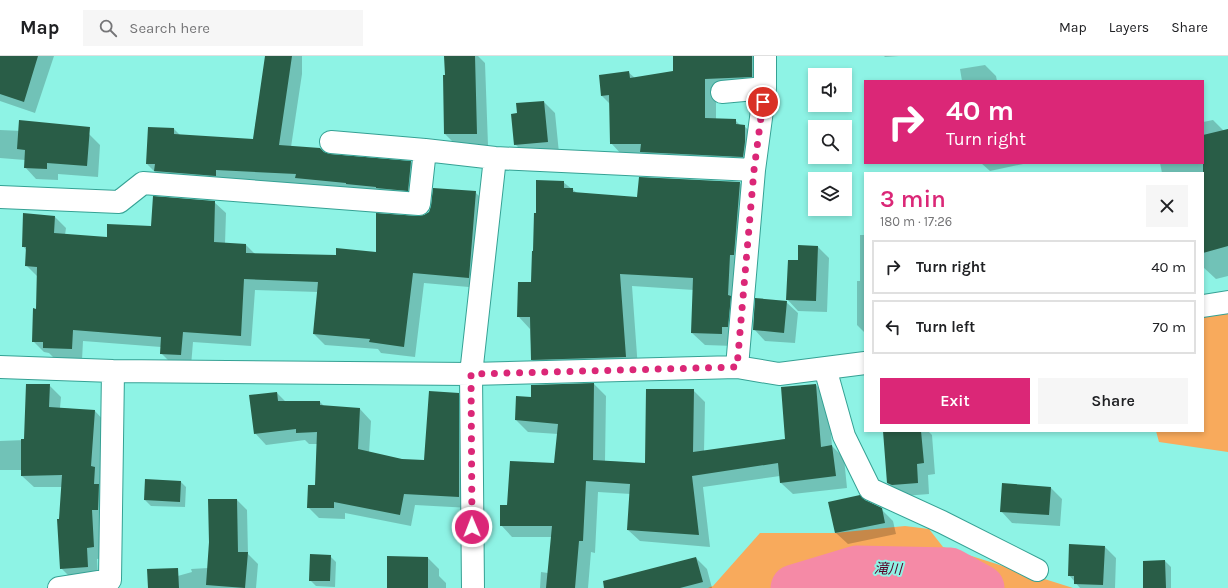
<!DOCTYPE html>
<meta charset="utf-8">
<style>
body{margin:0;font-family:Karla,"Noto Sans JP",sans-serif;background:#f6f6f6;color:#202124;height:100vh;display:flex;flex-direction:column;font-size:15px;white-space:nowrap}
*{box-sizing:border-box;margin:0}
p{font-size:13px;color:#757577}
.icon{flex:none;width:22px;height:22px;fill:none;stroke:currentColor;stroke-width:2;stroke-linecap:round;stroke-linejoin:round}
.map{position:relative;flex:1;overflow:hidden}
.sheet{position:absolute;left:864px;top:116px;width:340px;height:260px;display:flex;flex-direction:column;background:#fff;border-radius:0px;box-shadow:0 2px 6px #0003}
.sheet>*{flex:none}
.hud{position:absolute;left:864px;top:24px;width:340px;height:84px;border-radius:0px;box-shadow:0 2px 6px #0003;background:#db2777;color:#fff;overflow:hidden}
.buttons{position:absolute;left:808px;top:12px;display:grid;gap:8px}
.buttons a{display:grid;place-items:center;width:44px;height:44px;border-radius:0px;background:#fff;box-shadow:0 2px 6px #0003;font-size:20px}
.pin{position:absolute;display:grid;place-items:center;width:34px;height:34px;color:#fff;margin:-17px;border:2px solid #fff;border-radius:50%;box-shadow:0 1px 4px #0007}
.me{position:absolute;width:44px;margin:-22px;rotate:359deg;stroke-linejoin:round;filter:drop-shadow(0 0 3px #0008)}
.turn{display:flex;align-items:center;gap:14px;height:84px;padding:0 16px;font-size:18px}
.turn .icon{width:52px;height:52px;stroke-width:2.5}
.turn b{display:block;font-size:28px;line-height:34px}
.round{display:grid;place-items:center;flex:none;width:42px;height:42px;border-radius:0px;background:#f6f6f6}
.summary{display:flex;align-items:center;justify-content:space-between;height:68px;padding:0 16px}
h1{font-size:24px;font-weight:600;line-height:30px;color:#db2777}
.button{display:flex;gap:8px;margin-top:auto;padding:8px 16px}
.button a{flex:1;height:46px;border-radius:0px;background:#db2777;color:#fff;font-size:16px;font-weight:600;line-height:46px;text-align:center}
.button a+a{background:#f6f6f6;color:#202124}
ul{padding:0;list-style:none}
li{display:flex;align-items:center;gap:12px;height:54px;margin:0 8px 6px;padding:0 8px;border:2px solid #e0e0e0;border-radius:0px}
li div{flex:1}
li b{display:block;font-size:15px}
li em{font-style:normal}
header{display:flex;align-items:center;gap:24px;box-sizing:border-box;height:56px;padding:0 20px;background:#fff;border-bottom:1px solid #e0e0e0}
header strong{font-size:19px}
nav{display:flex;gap:22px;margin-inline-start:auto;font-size:14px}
.search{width:280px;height:36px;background:#f6f6f6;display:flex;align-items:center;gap:10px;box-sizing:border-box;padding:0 14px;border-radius:0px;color:#757577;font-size:15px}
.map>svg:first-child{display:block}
.green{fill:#f8aa5c}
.shadow{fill:#0003}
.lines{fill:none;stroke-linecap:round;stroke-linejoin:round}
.river{stroke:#f58aa6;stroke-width:47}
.building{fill:#295d47}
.minor-casing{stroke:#35a194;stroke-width:24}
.minor{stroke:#fff;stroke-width:22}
.route{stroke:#db2777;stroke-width:7;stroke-dasharray:0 12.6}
.labels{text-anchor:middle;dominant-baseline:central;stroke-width:4;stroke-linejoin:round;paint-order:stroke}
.water-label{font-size:14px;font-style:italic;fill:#580227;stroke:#8ef3e5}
</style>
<header>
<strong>Map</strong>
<div class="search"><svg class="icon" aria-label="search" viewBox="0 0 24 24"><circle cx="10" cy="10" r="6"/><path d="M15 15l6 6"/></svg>Search here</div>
<nav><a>Map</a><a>Layers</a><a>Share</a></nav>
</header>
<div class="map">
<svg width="1228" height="532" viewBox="0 0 1228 532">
<rect width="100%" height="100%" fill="#8ef3e5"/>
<path class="green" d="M1228,256V396L1159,386L1156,375H1203V261Z
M905,470L929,473L943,491L1073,532H708L713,530L760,477H835Z"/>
<path class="shadow" d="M0,0H54L35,57L0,45Z
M266,0H302V18L291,91L324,98L411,106L422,117L419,145L158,119L147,108L174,73L180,79L253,85Z
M445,0H478L485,7L488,89H456L445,78Z
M674,0H765L763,32L716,34V63L735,64L741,70H744L756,81L754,112L622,99L611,87L610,48L602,40L600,20L628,16L635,22L674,16Z
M884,0H899L885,1Z
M985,9L996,20L997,25H962L960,13Z
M544,46L555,57L559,97L526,99L515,88L518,58Z
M1213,64L1224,75L1228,74V220L1216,223L1203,211V117H1162L1160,107H1203V66Z
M0,74L89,78L100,89L98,121L58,118V124L36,123L25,111V104L0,102Z
M981,107H1028L990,115Z
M640,122L740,127L752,139L734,290L705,289L692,277L694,234L632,230L638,313L544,316L532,304L530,273L518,260L532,227L537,158L563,126L577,137L638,142Z
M475,136L486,147L480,232L424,227L415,301L381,297L378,293L325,289L314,278L318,236L255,234L251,290L193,286L191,310L172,308L161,297V291L83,285L82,304L55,303L49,297L44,296L33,285L37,254V220L26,209L27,195L23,190L55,161L66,172L65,179L108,182L152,172L214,146L226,157L225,188L246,189L255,198L337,200L377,197L424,160Z
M860,179H865V277L857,269V225H860Z
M799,190L818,191L829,202L827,256L798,255L787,243L799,206Z
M786,246L798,257L795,287L765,285L754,273Z
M594,328L606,340L605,405L646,408L693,334L705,346L704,396L786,383L816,329L828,341L832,390L844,402L847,432L793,438L781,427L780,420L703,431L710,491L640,485L628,474L631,438L598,436L595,497L591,496L588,532H540L541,516L548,517L552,481H512L501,469L508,450L555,408L558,378L528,376L516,364L532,342Z
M49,329L61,341L60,352L95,355L106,367L105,502L97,503L98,522L73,524L61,512L60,464L62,431H34L22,420V414H0V385L25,384Z
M277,337L286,346H320L325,351L360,353L371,365L369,397L402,404L425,405L458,338L470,349V452L415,449L411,470L345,457V463L319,462L308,451L316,430L317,388H309L305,384L266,389L255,377Z
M884,375H928L932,379L935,418L928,419L929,438L904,440L899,438L888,427Z
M181,426L186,431L185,451L151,450L145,444Z
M1051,432L1062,443L1060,470L1012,467L1001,455Z
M237,444L247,454L248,498L258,508L256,532H149V528L192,516L191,513L208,512Z
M864,445L881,453L893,465L896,478L848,488L836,477L829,447Z
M1105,491L1116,502L1115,532H1080L1069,519Z
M330,500L336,506L335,531L316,530L310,524Z
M428,502L439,513V520L446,527V532H388Z
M696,502L707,513L712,532H630Z
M1165,505L1171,511V532H1144Z"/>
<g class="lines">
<path class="river" d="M794,532L857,513L950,515L981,532"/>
</g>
<path class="building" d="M0,0H38L24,46L0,38Z
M265,0H292L279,89L320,92L324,96L330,98L411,105L408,135L376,132V131L346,128V127L295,122L296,118L216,114V120L154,115L155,108H146L148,71L174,72V78L253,83Z
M444,0H475L477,78H444L443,19H445Z
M673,0H752V21L705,23V62L736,63V68L745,69V86L743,101L640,96L641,88H610L609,39L601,40L599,19L629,15L630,22L673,15Z
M544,45L548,86L514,89L511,58L517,57L516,47Z
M19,64L90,71L87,110L47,107V113L24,112L25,94L17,93Z
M1228,73V190L1203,197V79Z
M639,121L740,126L734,199H730L728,239L731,240L728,271H722V278L691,277L693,222L620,218L626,301L531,304L530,261H517L518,226H531L532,195H533L534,157H536V124L564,125V132H573V136L637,141Z
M433,132L476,135L469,222L413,217L404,291L369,286L370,283L313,278L318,226L244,223L241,280L183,276L181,299L160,298L161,281L73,274L72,293L43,292V286H32L33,252L36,253L37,211L25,210L26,191H22L23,157L55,160L54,177L107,181V168L151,170L153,140L215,145L214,186L246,188V197L336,199V192L376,196V157L418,160L424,159L429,156L431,150Z
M798,189L818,190L816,245L786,244L788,204H798Z
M755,242L787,245L784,277L753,274Z
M594,327L593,404L645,407L646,333H694L693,396L785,383L781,331L816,328L821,391L832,389L836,420L780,427L778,407L692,420L699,479L627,474L630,428L586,425L583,485H579L575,532H546L552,470H500V449H507L510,405L554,407L558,368L515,364L516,340L531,341V329Z
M26,328H50L49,351L95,354L91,410L95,411L94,428H99L98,454H92L94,491L87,492L88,511L60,513L57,463H59L62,419L21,420V383H24Z
M429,335L459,337V441L404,438L400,459L334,446V452H307L308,429H315L317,376L296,377V373L254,378L249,339L277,336L278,345H320V349L360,352L358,393L402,403L424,404Z
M883,375H921L924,407L917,408L918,427L892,429L887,427Z
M145,423L181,425L180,446L144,444Z
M1002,427L1051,431L1049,459L1000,456Z
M860,439L865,444L882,452L885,467L835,477L828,446Z
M208,443H237L238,496H248L245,532L206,529L209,486Z
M1069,488L1105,490L1103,529L1074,528V520H1068Z
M310,498L331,499L330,525H309Z
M387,500L428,501V532H387Z
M696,501L703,526L680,532H604L603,525Z
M1165,504L1166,532H1143V505Z
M178,512L179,532H148L147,513Z"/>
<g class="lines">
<defs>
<path id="minor" d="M722,36L765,32
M331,86L425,94L495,102L754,114
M0,141L119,146L143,127L419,148L425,94
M1203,250L1228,246
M0,311L113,315L471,318L737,311L779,318L865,307
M737,311L754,114L765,32V0
M825,312L844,380L870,433L942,466L1037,514
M59,532L110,524L113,315
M473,532L471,318L495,102"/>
</defs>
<use href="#minor" class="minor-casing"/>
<use href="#minor" class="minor"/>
</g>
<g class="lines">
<path class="route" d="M472,471L471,318L737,311L754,114L763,46"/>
</g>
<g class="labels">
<g class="water-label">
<text transform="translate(888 513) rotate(2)">滝川</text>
</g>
</g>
</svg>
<div class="buttons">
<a><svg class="icon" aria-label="sound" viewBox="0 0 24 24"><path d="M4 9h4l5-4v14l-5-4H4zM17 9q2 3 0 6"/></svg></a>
<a><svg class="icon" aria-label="search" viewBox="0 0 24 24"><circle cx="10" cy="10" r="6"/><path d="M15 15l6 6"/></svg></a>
<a><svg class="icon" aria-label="layers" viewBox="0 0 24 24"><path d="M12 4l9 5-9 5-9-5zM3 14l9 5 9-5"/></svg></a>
</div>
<div class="pin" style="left:763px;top:46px;background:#d93025"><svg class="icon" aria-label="arrive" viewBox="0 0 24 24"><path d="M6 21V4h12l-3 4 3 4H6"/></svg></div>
<svg class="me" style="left:472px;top:471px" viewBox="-20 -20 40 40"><circle r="17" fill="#db2777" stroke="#fff" stroke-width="3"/><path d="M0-11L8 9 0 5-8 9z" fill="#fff"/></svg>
<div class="hud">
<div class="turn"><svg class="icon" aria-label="right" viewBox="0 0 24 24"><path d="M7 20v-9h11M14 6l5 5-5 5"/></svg><div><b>40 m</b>Turn right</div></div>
</div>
<section class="sheet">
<div class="summary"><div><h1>3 min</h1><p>180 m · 17:26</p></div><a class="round"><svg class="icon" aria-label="close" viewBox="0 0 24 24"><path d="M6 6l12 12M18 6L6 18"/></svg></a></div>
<ul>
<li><svg class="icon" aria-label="right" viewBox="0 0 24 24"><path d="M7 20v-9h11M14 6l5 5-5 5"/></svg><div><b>Turn right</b></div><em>40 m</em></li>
<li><svg class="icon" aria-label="left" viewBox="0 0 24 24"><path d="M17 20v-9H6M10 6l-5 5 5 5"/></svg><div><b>Turn left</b></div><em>70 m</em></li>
</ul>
<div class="button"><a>Exit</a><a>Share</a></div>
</section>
</div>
